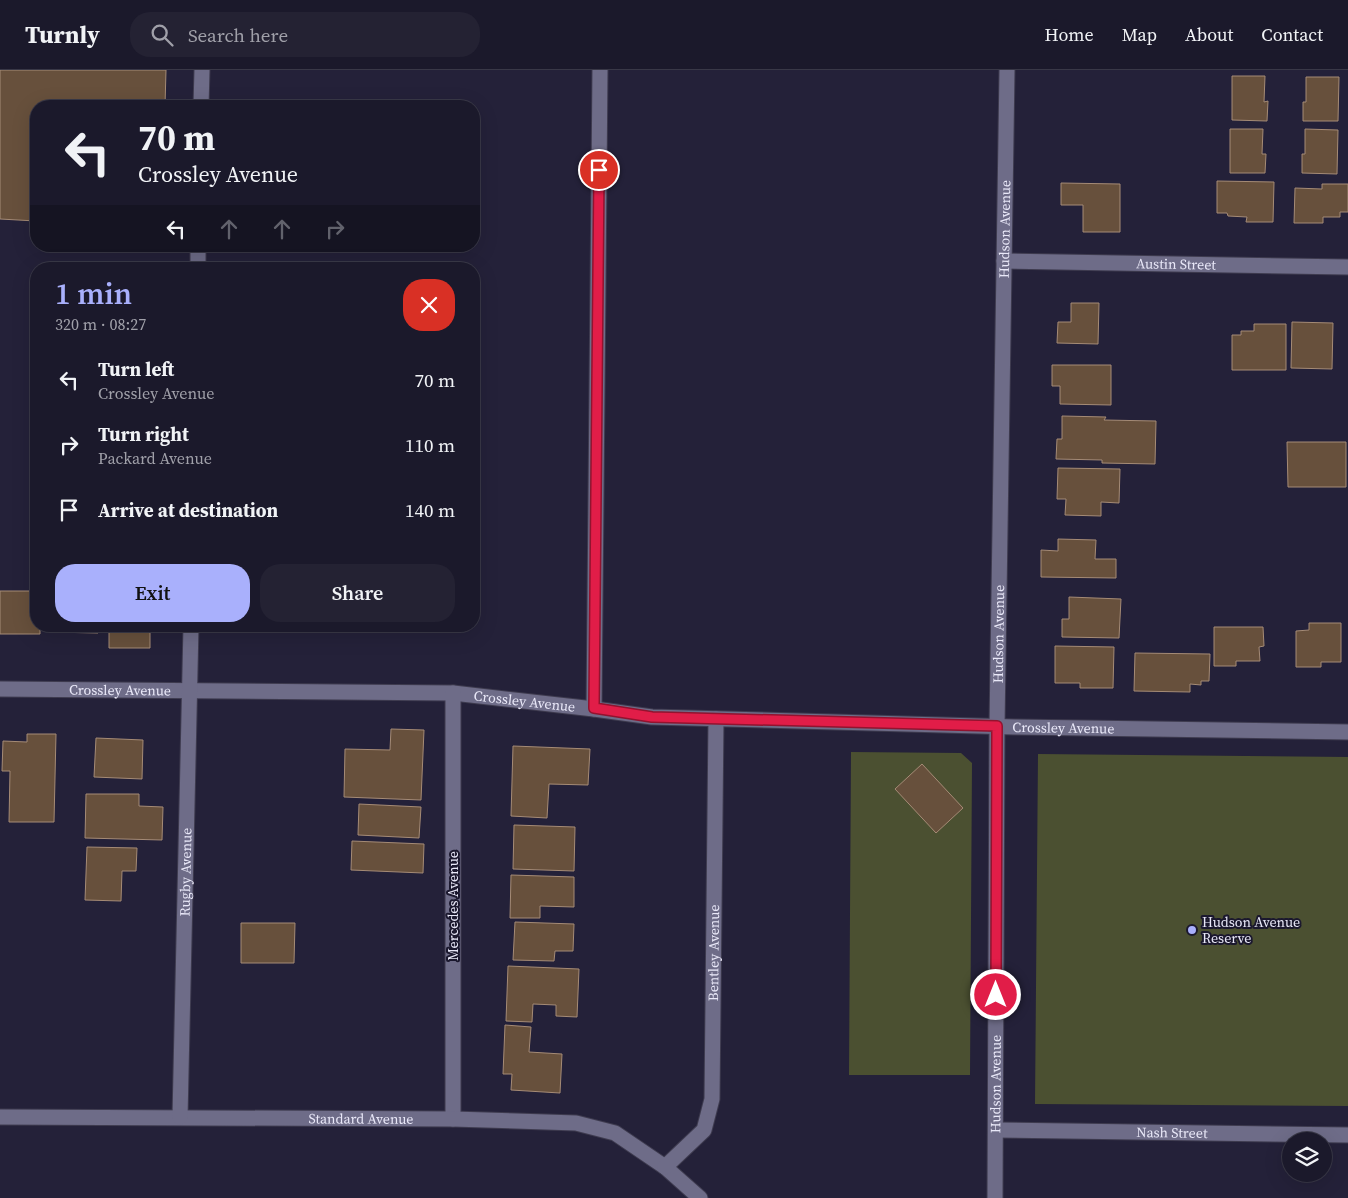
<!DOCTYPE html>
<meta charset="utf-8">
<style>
body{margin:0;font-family:"Source Serif 4",serif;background:#242233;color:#f1f3f6;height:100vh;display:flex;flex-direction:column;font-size:19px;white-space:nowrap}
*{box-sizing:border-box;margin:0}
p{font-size:16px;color:#a0a0a9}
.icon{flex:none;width:28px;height:28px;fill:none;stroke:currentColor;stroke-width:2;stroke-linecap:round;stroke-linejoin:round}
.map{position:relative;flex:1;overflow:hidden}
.details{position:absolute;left:30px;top:192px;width:450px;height:370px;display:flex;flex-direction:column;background:#1b192b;border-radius:20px;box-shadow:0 5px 20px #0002,0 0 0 1px #393847}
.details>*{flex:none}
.top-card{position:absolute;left:30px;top:30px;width:450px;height:152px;border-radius:20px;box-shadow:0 5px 20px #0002,0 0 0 1px #393847;background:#1b192b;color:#f1f3f6;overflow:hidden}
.fabs{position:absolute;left:1282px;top:1062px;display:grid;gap:10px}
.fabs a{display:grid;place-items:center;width:50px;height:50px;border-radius:50%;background:#1b192b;box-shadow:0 5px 20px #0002,0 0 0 1px #393847;font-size:25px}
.pin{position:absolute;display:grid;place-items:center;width:42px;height:42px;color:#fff;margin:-21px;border:2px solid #fff;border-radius:50%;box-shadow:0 1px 5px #0007}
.me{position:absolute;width:55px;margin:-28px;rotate:0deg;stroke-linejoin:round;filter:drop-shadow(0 0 4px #0008)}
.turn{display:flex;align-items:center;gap:18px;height:105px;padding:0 25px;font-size:22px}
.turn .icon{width:65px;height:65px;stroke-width:2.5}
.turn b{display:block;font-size:35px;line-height:42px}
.lanes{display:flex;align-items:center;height:48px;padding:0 25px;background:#0003;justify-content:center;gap:25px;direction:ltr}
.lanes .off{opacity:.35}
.round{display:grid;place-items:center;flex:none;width:52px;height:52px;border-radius:20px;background:#242233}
.headline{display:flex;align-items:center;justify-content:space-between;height:85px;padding:0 25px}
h1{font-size:30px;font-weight:600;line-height:38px;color:#a9b0fc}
.primary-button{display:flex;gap:10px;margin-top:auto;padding:10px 25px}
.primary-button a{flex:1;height:58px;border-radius:20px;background:#a9b0fc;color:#111;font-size:20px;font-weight:600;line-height:58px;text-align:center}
.primary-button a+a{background:#242233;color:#f1f3f6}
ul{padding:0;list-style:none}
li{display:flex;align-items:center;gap:15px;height:65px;padding:0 25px}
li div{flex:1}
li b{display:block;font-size:19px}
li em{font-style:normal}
header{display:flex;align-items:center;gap:30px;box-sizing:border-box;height:70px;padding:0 25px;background:#1b192b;border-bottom:1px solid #393847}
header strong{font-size:24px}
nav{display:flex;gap:28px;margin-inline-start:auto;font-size:18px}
.search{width:350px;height:45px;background:#242233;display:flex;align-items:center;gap:12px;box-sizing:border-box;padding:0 18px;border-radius:20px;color:#a0a0a9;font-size:19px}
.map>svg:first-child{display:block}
.green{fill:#4b5031}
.building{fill:#67503c;stroke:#a58b76}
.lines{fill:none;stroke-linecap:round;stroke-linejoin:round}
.minor-casing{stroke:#3e3b4f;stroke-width:17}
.minor{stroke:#6e6c88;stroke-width:15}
.route-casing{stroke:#92132f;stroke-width:12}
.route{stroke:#e11d48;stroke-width:9}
.poi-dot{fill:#a9b0fc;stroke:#1b182e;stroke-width:2}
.labels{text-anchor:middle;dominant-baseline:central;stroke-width:4;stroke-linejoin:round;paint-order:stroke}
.street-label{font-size:14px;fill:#e9e8f8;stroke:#1b182e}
.poi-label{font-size:14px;fill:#e9e8f8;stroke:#1b182e;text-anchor:start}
</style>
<header>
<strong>Turnly</strong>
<div class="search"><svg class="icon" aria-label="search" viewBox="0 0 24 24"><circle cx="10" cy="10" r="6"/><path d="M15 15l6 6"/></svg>Search here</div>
<nav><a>Home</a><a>Map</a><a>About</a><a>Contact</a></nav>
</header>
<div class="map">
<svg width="1348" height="1128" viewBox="0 0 1348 1128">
<rect width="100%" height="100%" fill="#242139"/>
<path class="green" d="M851,682L961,683L972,693L970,1005H849Z
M1038,684L1348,687V1036L1035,1034Z"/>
<path class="building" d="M0,0H166L165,36H36V151L0,149Z
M1232,6H1265L1264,32L1268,31L1267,51L1232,50Z
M1306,7H1339L1338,51H1303V32H1306Z
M1230,59H1263L1262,84H1266L1265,103H1230Z
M1305,59L1338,60L1337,104L1302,103V84H1305Z
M1217,111L1274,112L1273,152H1246L1247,147L1228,146L1227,143H1217Z
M1061,113L1120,114V162H1083V135H1061Z
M1322,114H1348V142H1340V147H1323V153H1294L1295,118L1322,119Z
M1071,233H1099L1098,274L1057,273L1058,252H1071Z
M1292,252L1333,253L1332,299L1291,298Z
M1254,254H1286V300H1232V265H1241V261H1254Z
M1052,295H1111V335L1060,334V316H1052Z
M1062,346L1106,347L1104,350L1156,351L1155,394L1102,393V390L1056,389L1057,369H1062Z
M1287,372H1346V417H1288Z
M1058,398L1120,399L1119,433L1101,432V446L1065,445L1066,429H1057Z
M1058,469L1096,470L1095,489H1116V508L1041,507V480L1058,481Z
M0,521H36V556H40V564H0Z
M1069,527L1121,529L1119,568L1062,567V549H1069Z
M1309,553H1341V592H1321V597H1296V561L1309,560Z
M52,556H98V563L51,562Z
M109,556H150V578H109Z
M1214,557H1263L1264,576L1259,577L1260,591H1236V596H1214Z
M1055,576L1114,577L1113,618H1080V613H1055Z
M1135,583L1210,584L1209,611H1201V615L1190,614V622L1134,621Z
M391,659L424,660L421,730L344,727L345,679L390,680Z
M27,664H56L54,752H9L10,701H2L3,671L27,672Z
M96,668L143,670L142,709L94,707Z
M513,676L590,679L588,715L549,714L547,748L511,746Z
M922,694L963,738L936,763L895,719Z
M86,724H139V736L163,737L162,770L85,768Z
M359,734L421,737L419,768L358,765Z
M514,755L575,757L574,801L513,799Z
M352,771L424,774L423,803L351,800Z
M87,777L137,778L136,801H122L121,831L85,830Z
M511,805L574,807V837L540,836V848H510Z
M515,852L574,854L573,881H555L554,891L513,890Z
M241,853H295L294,893H241Z
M508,896L579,899L577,947L556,946V935L533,934L532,952L506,951Z
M505,955L531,957L529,982L562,984L560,1023L511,1020L512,1004H503Z"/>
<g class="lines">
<defs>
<g id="minor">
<path d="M201,36L202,0"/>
<path id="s1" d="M1004,191L1348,197"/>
<path d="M198,199V176"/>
<path id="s2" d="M0,619L453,623L594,639L652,647L1015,657L1348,662"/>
<path d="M453,623V1049"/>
<path d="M594,639L600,0"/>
<path id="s3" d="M0,1047L453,1049L576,1053L615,1063L665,1097L700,1128"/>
<path id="s4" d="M180,1047L191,556"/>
<path id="s5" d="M996,1060L1348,1065"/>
<path id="s6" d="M665,1097L704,1060L712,1029L716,649"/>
<path id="s7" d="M995,1128L997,656L1007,0"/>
</g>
</defs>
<use href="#minor" class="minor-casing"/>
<use href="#minor" class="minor"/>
</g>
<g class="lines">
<defs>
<path id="route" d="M599,100L594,638L652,647L997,656L996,925"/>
</defs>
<use href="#route" class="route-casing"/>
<use href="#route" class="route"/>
</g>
<circle class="poi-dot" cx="1192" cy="860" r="5"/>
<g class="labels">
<g class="street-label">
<text stroke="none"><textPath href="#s7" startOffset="969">Hudson Avenue</textPath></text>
<text stroke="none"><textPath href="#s1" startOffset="172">Austin Street</textPath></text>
<text stroke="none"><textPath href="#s7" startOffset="564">Hudson Avenue</textPath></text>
<text stroke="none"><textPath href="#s2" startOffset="120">Crossley Avenue</textPath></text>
<text stroke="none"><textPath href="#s2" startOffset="525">Crossley Avenue</textPath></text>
<text stroke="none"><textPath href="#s2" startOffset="1065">Crossley Avenue</textPath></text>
<text stroke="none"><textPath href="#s4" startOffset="245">Rugby Avenue</textPath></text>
<text transform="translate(453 836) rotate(-90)">Mercedes Avenue</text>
<text stroke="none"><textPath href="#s6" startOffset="232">Bentley Avenue</textPath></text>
<text stroke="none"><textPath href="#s7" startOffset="114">Hudson Avenue</textPath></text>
<text stroke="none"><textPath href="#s3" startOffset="361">Standard Avenue</textPath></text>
<text stroke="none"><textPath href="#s5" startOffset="176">Nash Street</textPath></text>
</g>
<g class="poi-label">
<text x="1202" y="852">Hudson Avenue<tspan x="1202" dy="16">Reserve</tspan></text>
</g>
</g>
</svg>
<div class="fabs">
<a><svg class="icon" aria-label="layers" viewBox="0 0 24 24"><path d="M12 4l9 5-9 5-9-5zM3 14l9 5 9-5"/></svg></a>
</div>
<div class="pin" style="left:599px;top:100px;background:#d93025"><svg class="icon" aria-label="arrive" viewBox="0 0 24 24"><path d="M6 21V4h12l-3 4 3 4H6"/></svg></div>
<svg class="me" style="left:996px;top:925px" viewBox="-20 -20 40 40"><circle r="17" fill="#e11d48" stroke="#fff" stroke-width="3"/><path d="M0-11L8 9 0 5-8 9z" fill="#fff"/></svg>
<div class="top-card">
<div class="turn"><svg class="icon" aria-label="left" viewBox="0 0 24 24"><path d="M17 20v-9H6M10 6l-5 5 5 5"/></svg><div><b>70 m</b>Crossley Avenue</div></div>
<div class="lanes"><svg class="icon" aria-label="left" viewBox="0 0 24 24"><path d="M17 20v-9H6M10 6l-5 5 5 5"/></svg><svg class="icon off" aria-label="ahead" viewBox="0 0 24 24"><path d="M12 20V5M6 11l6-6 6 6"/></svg><svg class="icon off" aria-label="ahead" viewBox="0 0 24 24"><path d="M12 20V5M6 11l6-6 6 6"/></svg><svg class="icon off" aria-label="right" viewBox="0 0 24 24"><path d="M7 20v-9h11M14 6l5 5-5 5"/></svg></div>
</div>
<section class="details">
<div class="headline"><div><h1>1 min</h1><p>320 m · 08:27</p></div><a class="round" style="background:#d93025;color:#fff"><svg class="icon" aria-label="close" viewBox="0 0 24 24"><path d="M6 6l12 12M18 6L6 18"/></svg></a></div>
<ul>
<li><svg class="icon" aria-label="left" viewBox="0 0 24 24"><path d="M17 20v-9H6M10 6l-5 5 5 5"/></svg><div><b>Turn left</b><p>Crossley Avenue</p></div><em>70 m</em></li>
<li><svg class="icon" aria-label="right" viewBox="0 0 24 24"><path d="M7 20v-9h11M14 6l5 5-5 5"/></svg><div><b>Turn right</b><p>Packard Avenue</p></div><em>110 m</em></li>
<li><svg class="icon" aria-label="arrive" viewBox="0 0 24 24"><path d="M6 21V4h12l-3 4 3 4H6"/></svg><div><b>Arrive at destination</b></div><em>140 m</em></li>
</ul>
<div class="primary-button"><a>Exit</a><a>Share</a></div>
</section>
</div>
